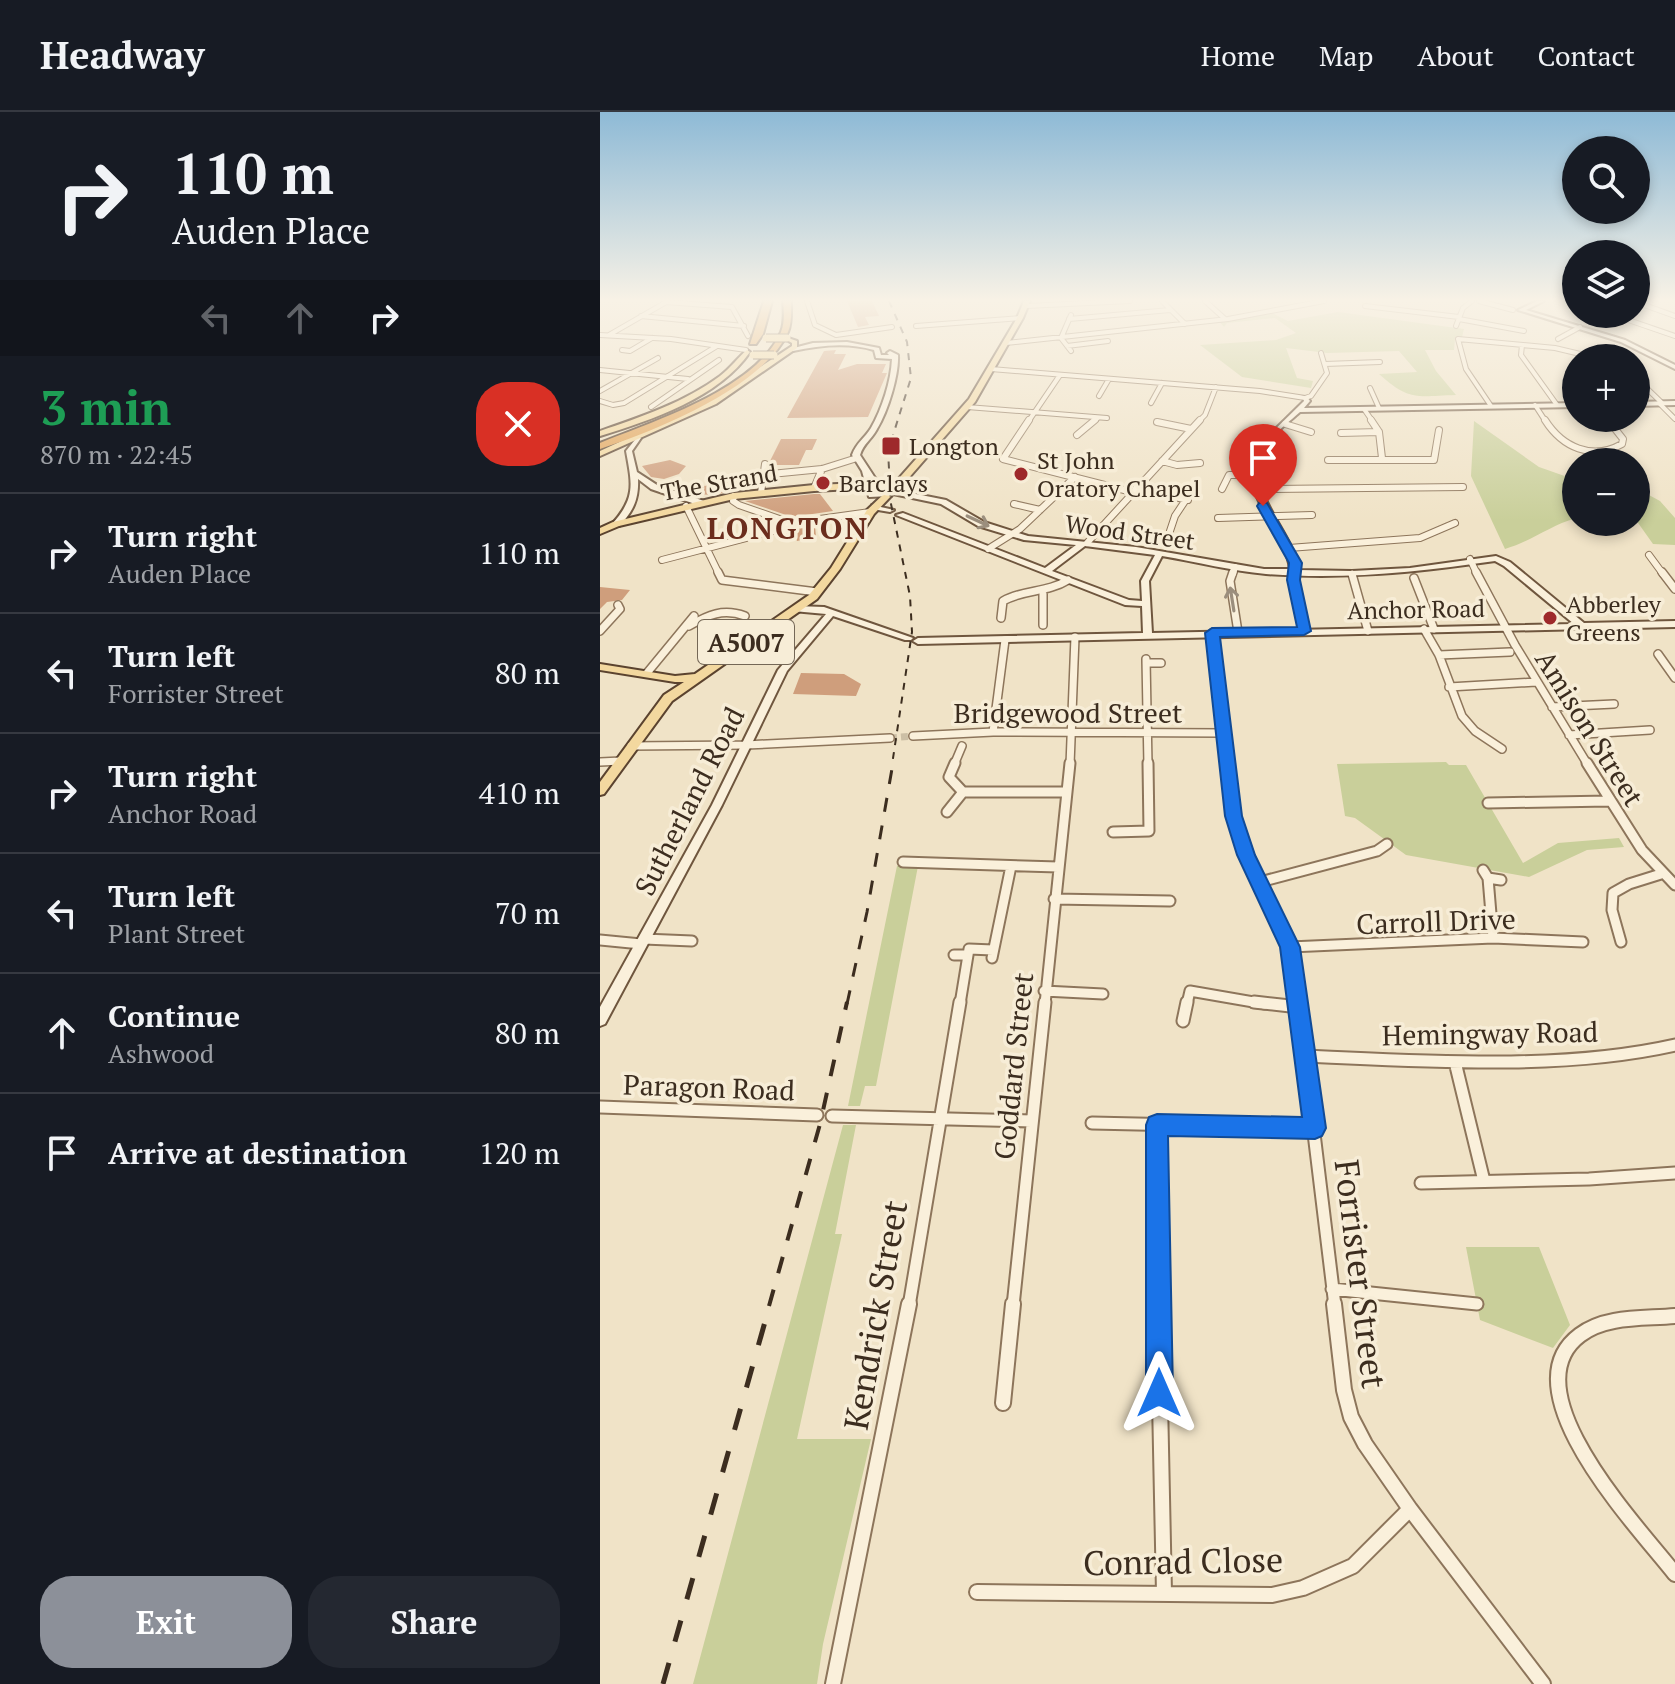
<!DOCTYPE html>
<meta charset="utf-8">
<style>
body{margin:0;font-family:"PT Serif",serif;background:#242831;color:#f1f3f6;height:100vh;display:flex;flex-direction:column;font-size:30px;white-space:nowrap}
*{box-sizing:border-box;margin:0}
p{font-size:26px;color:#9ea1a6}
.icon{flex:none;width:44px;height:44px;fill:none;stroke:currentColor;stroke-width:2;stroke-linecap:round;stroke-linejoin:round}
.map{position:relative;flex:1;overflow:hidden}
.panel{display:flex;flex-direction:column;background:#171b24;width:600px}
.panel>*{flex:none}
.top-card{background:#171b24;color:#f1f3f6;overflow:hidden}
.controls{position:absolute;left:962px;top:24px;display:grid;gap:16px}
.controls a{display:grid;place-items:center;width:88px;height:88px;border-radius:50%;background:#171b24;box-shadow:0 4px 12px #0003;font-size:40px}
.pin{position:absolute;display:grid;place-items:center;width:68px;height:68px;color:#fff;margin:-82px -34px;border-radius:50% 50% 50% 0;rotate:-45deg;box-shadow:0 0 8px #0007}
.pin .icon{rotate:45deg}
.me{position:absolute;width:88px;margin:-44px;rotate:0deg;stroke-linejoin:round;filter:drop-shadow(0 0 6px #0008)}
.turn{display:flex;align-items:center;gap:28px;height:168px;padding:0 40px;font-size:36px}
.turn .icon{width:104px;height:104px;stroke-width:2.5}
.turn b{display:block;font-size:56px;line-height:68px}
.lanes{display:flex;align-items:center;height:76px;padding:0 40px;background:#0003;justify-content:center;gap:40px;direction:ltr}
.lanes .off{opacity:.35}
.round{display:grid;place-items:center;flex:none;width:84px;height:84px;border-radius:32px;background:#242831}
.overview{display:flex;align-items:center;justify-content:space-between;height:136px;padding:0 40px}
h1{font-size:48px;font-weight:800;line-height:60px;color:#1e9e55}
.action{display:flex;gap:16px;margin-top:auto;padding:16px 40px}
.action a{flex:1;height:92px;border-radius:32px;background:#8c9099;color:#fff;font-size:32px;font-weight:800;line-height:92px;text-align:center}
.action a+a{background:#242831;color:#f1f3f6}
ul{padding:0;list-style:none}
li{display:flex;align-items:center;gap:24px;height:120px;padding:0 40px;border-top:2px solid #363941}
li div{flex:1}
li b{display:block;font-size:30px}
li em{font-style:normal}
header{display:flex;align-items:center;gap:48px;box-sizing:border-box;height:112px;padding:0 40px;background:#171b24;border-bottom:2px solid #363941}
header strong{font-size:38px}
nav{display:flex;gap:44px;margin-inline-start:auto;font-size:28px}
main{display:flex;flex:1;min-height:0}
.map>svg:first-child{display:block}
.green{fill:#c9cf9a}
.building{fill:#cf9e7c}
.lines{fill:none;stroke-linecap:round;stroke-linejoin:round}
.street-tunnel{stroke:#ccbfa5;stroke-width:7;stroke-dasharray:7 4;stroke-linecap:butt}
.primary-tunnel{stroke:#ccbfa5;stroke-width:9;stroke-dasharray:9 4;stroke-linecap:butt}
.street-far5-casing{stroke:#8d755b;stroke-width:6}
.street-far4-casing{stroke:#8d755b;stroke-width:8}
.street-far3-casing{stroke:#8d755b;stroke-width:10}
.street-far2-casing{stroke:#8d755b;stroke-width:13}
.street-far1-casing{stroke:#8d755b;stroke-width:15}
.street-casing{stroke:#8d755b;stroke-width:18}
.secondary-casing{stroke:#6f563e;stroke-width:4}
.primary-casing{stroke:#5b432f;stroke-width:4}
.highway-casing{stroke:#5b432f;stroke-width:4}
.street-far5{stroke:#faf0db;stroke-width:4}
.street-far4{stroke:#faf0db;stroke-width:6}
.street-far3{stroke:#faf0db;stroke-width:7}
.street-far2{stroke:#faf0db;stroke-width:9}
.street-far1{stroke:#faf0db;stroke-width:11}
.street{stroke:#faf0db;stroke-width:14}
.secondary{fill:#faf0db;fill-rule:evenodd}
.primary{fill:#f3d89f;fill-rule:evenodd}
.highway{fill:#e1a256;fill-rule:evenodd}
.rail-far3{stroke:#3c2d1f;stroke-width:2;stroke-dasharray:7 7;stroke-linecap:butt}
.rail-far2{stroke:#3c2d1f;stroke-width:3;stroke-dasharray:14 14;stroke-linecap:butt}
.rail-far1{stroke:#3c2d1f;stroke-width:4;stroke-dasharray:17 17;stroke-linecap:butt}
.rail{stroke:#3c2d1f;stroke-width:5;stroke-dasharray:22 22;stroke-linecap:butt}
.primary-bridge-casing{stroke:#5b432f;stroke-width:9;stroke-linecap:butt}
.primary-bridge{stroke:#f3d89f;stroke-width:7}
.oneway{stroke:#9b8e7d}
.route{fill:#1a73e8;stroke:#114b97;stroke-width:2}
.poi-dot{fill:#9e292b;stroke:#f7edd7;stroke-width:3}
.labels{text-anchor:middle;dominant-baseline:central;stroke-width:7;stroke-linejoin:round;paint-order:stroke}
.far-poi-label{font-size:24px;fill:#3c2d1f;stroke:#f7edd7;text-anchor:start}
.far-street-label{font-size:24px;fill:#3c2d1f;stroke:#f7edd7}
.shield{fill:#f7edd7;stroke:#746756;stroke-width:2}
.shield-label{font-size:26px;font-weight:bold;fill:#3c2d1f}
.street-label{font-size:28px;fill:#3c2d1f;stroke:#f7edd7}
.far-district-label{font-size:30px;font-weight:bold;letter-spacing:2px;fill:#6b2d1d;stroke:#f7edd7}
.near-street-label{font-size:34px;fill:#3c2d1f;stroke:#f7edd7}
</style>
<header>
<strong>Headway</strong>
<nav><a>Home</a><a>Map</a><a>About</a><a>Contact</a></nav>
</header>
<main>
<section class="panel">
<div class="top-card">
<div class="turn"><svg class="icon" aria-label="right" viewBox="0 0 24 24"><path d="M7 20v-9h11M14 6l5 5-5 5"/></svg><div><b>110 m</b>Auden Place</div></div>
<div class="lanes"><svg class="icon off" aria-label="left" viewBox="0 0 24 24"><path d="M17 20v-9H6M10 6l-5 5 5 5"/></svg><svg class="icon off" aria-label="ahead" viewBox="0 0 24 24"><path d="M12 20V5M6 11l6-6 6 6"/></svg><svg class="icon" aria-label="right" viewBox="0 0 24 24"><path d="M7 20v-9h11M14 6l5 5-5 5"/></svg></div>
</div>
<div class="overview"><div><h1>3 min</h1><p>870 m · 22:45</p></div><a class="round" style="background:#d93025;color:#fff"><svg class="icon" aria-label="close" viewBox="0 0 24 24"><path d="M6 6l12 12M18 6L6 18"/></svg></a></div>
<ul>
<li><svg class="icon" aria-label="right" viewBox="0 0 24 24"><path d="M7 20v-9h11M14 6l5 5-5 5"/></svg><div><b>Turn right</b><p>Auden Place</p></div><em>110 m</em></li>
<li><svg class="icon" aria-label="left" viewBox="0 0 24 24"><path d="M17 20v-9H6M10 6l-5 5 5 5"/></svg><div><b>Turn left</b><p>Forrister Street</p></div><em>80 m</em></li>
<li><svg class="icon" aria-label="right" viewBox="0 0 24 24"><path d="M7 20v-9h11M14 6l5 5-5 5"/></svg><div><b>Turn right</b><p>Anchor Road</p></div><em>410 m</em></li>
<li><svg class="icon" aria-label="left" viewBox="0 0 24 24"><path d="M17 20v-9H6M10 6l-5 5 5 5"/></svg><div><b>Turn left</b><p>Plant Street</p></div><em>70 m</em></li>
<li><svg class="icon" aria-label="ahead" viewBox="0 0 24 24"><path d="M12 20V5M6 11l6-6 6 6"/></svg><div><b>Continue</b><p>Ashwood</p></div><em>80 m</em></li>
<li><svg class="icon" aria-label="arrive" viewBox="0 0 24 24"><path d="M6 21V4h12l-3 4 3 4H6"/></svg><div><b>Arrive at destination</b></div><em>120 m</em></li>
</ul>
<div class="action"><a>Exit</a><a>Share</a></div>
</section>
<div class="map">
<svg width="1075" height="1572" viewBox="0 0 1075 1572">
<rect width="100%" height="100%" fill="#f0e3c7"/>
<path class="green" d="M738,200L864,217L862,225L855,226L854,238H825L836,259L856,283C817,284 810,290 779,262L817,260L799,239L727,241L686,236L697,266L713,269L711,276L642,265L600,233L676,228L696,221L675,206L627,211L624,215L619,209L672,201L688,209Z
M874,309L939,355L976,368V406C949,414 932,429 905,437L871,364Z
M1036,376L1060,389L1075,406V433L1053,432L1036,408Z
M846,650L849,653H866L923,751L958,731L1019,726L1024,735L987,738L929,765L806,743L755,706L745,704L737,652Z
M297,754H318L276,974H265L260,994H248Z
M243,1013H256L235,1122H242L197,1327H271L223,1532L217,1572H93Z
M866,1135H939L970,1213L953,1236L880,1208Z"/>
<path class="building" d="M247,189H272L279,204L265,205L269,213L258,215Z
M236,238L234,242H246L238,258L257,252H286L282,261H287L268,305L187,306L224,239Z
M181,327H217L212,338H206L199,353H171L170,349Z
M70,348L86,354L79,362L64,367L51,365L42,354Z
M128,366H147L142,377L114,383L94,382L101,374L126,373Z
M214,382H220L233,399L192,405L145,389Z
M215,414L216,425L197,429L195,423L180,424L193,417Z
M0,475L30,478L22,488L7,490L0,497Z
M201,561L244,562L261,572L256,584L193,582Z"/>
<g class="lines">
<path class="street-tunnel" d="M290,626L313,624"/>
<path class="primary-tunnel" d="M287,373L296,370"/>
<defs>
<path id="street-far5" d="M207,189L215,213L236,223
M562,189L585,212
M605,189L625,207
M879,189L913,198
M972,189L976,190
M66,190L132,195L148,224
M1036,190L1075,204
M426,194L530,189
M765,194L859,205
M1011,202L1075,224
M471,203L461,226L471,239
M41,204L144,214
M469,207L570,198
M859,207L924,219
M316,214L420,206
M856,214L863,196L872,189
M0,223L71,227L146,238
M9,223L68,189
M236,223L292,215
M958,227L980,215
M406,231L628,207L724,189
M922,233L921,243L957,293
M467,234L508,229
M22,238L30,239L52,226
M725,252L780,250
M391,257L660,279L705,286L711,284L727,261L721,241
M0,258L88,267
M1036,266L1062,291
M770,276L779,296
M0,279L58,246
M499,284L509,267
M0,289L13,293L24,291L117,234
M551,291L562,271
M1059,291L1075,307
M935,293L946,310
M891,294L866,257L858,227L955,236L997,246
M51,295L119,248
M367,295L507,306
M764,297L773,310
M1006,306L1009,310
M428,310L460,263
M493,310L498,306
M598,310L605,303L616,275"/>
<path id="street-far4" d="M429,308L403,347L532,380
M771,308L779,320L782,346
M945,308C962,335 992,349 1022,332L1023,327L1008,308
M557,310L591,317
M685,312L711,320
M741,321L779,320
M477,323L495,308
M728,348H834L839,318
M562,349L577,353L600,351
M171,362L222,357L257,346
M214,376L222,357
M536,376L588,388
M622,377L629,363H656
M659,377L863,375
M161,381L165,352
M81,384L92,376
M134,384L133,389L139,393L191,411L270,400
M414,392L440,398
M86,394L119,462
M618,406L712,403
M570,419L575,404L595,374
M487,431L600,308
M689,436L820,426L855,411
M388,437L420,417L475,365
M1049,443L1063,462
M870,447L877,462
M62,448L181,417L191,411
M633,462L635,455"/>
<path id="street-far3" d="M118,460L122,468L217,480
M633,460L630,469L638,520
M876,460L915,533L988,653
M1062,460L1075,477
M695,461L693,468L704,519
M752,462L768,519
M814,466L834,517
M443,482V513
M401,506L403,489C424,477 447,481 468,468
M89,514C108,503 123,496 145,504
M824,517L839,543L862,604L875,619L902,637
M0,519L20,497L18,493
M612,521L628,653
M1058,542L1075,566
M839,543L910,540
M546,547L548,653
M546,551H561
M47,561L94,504
M849,575L936,570
M952,595L1014,592
M393,620L405,528
M969,623L1050,618
M313,624L393,620L624,621
M31,634L146,633L290,626
M0,650L21,649
M354,653L362,634
M470,653L475,525"/>
<path id="street-far2" d="M355,651L349,665L363,680
M628,651L636,716L690,835L698,892
M987,651L1042,738L1075,773
M363,680H466
M888,691L1009,689
M347,700L363,680
M513,720L549,719L548,651
M303,750L458,755
M883,758L888,766L893,826
M888,766L901,768
M660,770L777,739L787,732
M454,787L570,789
M44,827L92,829
M0,828L41,832
M1021,830L1012,798L1013,781L1029,772L1061,762
M690,835L893,826L983,830
M354,843H368
M392,846L411,754
M444,879L503,882
M360,892L369,837L393,838
M445,892L470,651
M587,892L590,879L665,892"/>
<path id="street-far1" d="M654,890L699,895
M698,890L735,1194
M583,909L587,890
M705,944C823,949 960,959 1075,933
M855,950L884,1069
M0,995L217,1003
M232,1004L431,1009
M492,1011L715,1016
M557,1013L558,1194
M821,1071L989,1067L1075,1061
M732,1177L877,1192
M309,1194L360,890
M413,1194L445,890"/>
<path id="street" d="M558,1192L564,1481
M734,1192L744,1278L751,1305L765,1332L810,1397L943,1572
M1075,1204C1045,1207 1006,1203 980,1223C906,1278 1040,1417 1075,1462
M403,1291L413,1192
M377,1480L672,1483L703,1476L753,1454L810,1397
M233,1572L309,1192"/>
<path id="secondary" d="M937,189H944L926,198L1025,228L1075,253V257L1021,230L918,198Z
M247,230L279,236L281,243H289L287,241L290,239L298,243C299,263 288,299 277,317C272,327 263,332 260,343L279,372L290,377L291,384L269,385L262,359L252,343C256,331 265,326 271,316C282,297 291,269 292,247L276,246L274,238C248,230 220,233 193,239L190,237L213,231Z
M703,285H707L710,289L704,296L976,291V295L700,300C688,311 673,321 665,336C640,376 693,418 699,458L752,459L810,456L896,444L910,450L984,511L1075,509V515L318,532L313,529L318,526L543,521L542,494L525,493L296,403L303,401L445,456L476,433L424,428L378,414L341,392L293,382V378H296L346,388L384,410L428,424L536,435L664,457H690C684,412 630,378 661,331L704,289ZM485,434L555,443L541,469L542,489L529,488L452,459ZM562,444C597,450 632,459 666,462C746,468 816,460 895,449L904,454L974,512L552,521L549,469Z
M1075,289V293L1036,294V290Z
M38,324L41,326L32,339L37,360L57,373L104,389V393H98L51,377L38,367C39,387 33,400 19,414H13L12,412C36,386 32,372 26,339Z
M272,393L294,398L290,400L272,397Z
M196,494L224,495L313,526L311,528H305L233,504L187,559L122,693L5,912L0,914V895L112,693L178,558L226,502L193,499V495Z"/>
<path id="primary" d="M424,189H430L423,206L375,290L299,377H293V373L369,287L417,206Z
M185,225L197,229V236L116,292L0,344V339L110,288L192,234V231L185,227Z
M147,238L150,240C118,286 52,308 0,324V319C41,305 85,290 120,264C131,256 138,245 147,238Z
M287,370L290,371V375L214,379L134,387L19,414L0,422V416L13,410L134,381L214,373Z
M285,381L292,383L274,402L240,457L217,487L72,589L4,682L0,683V670L64,583L84,570H75L0,558V552L75,564L95,562L209,483L231,456L267,398Z"/>
<path id="highway" d="M164,189H172L163,222L156,232H150Z
M183,189H191C191,199 192,211 188,220C164,275 55,319 0,337V331C54,309 156,277 181,220C185,210 184,199 183,189Z"/>
</defs>
<use href="#street-far5" class="street-far5-casing"/>
<use href="#street-far4" class="street-far4-casing"/>
<use href="#street-far3" class="street-far3-casing"/>
<use href="#street-far2" class="street-far2-casing"/>
<use href="#street-far1" class="street-far1-casing"/>
<use href="#street" class="street-casing"/>
<use href="#secondary" class="secondary-casing"/>
<use href="#primary" class="primary-casing"/>
<use href="#highway" class="highway-casing"/>
<use href="#street-far5" class="street-far5"/>
<use href="#street-far4" class="street-far4"/>
<use href="#street-far3" class="street-far3"/>
<use href="#street-far2" class="street-far2"/>
<use href="#street-far1" class="street-far1"/>
<use href="#street" class="street"/>
<use href="#secondary" class="secondary"/>
<use href="#primary" class="primary"/>
<use href="#highway" class="highway"/>
<path class="rail-far3" d="M289,189L307,230L311,266L288,339L291,392L310,484L312,520L292,653"/>
<path class="rail-far2" d="M247,892L267,800L293,651"/>
<path class="rail-far1" d="M169,1194L220,1012L247,890"/>
<path class="rail" d="M63,1572L170,1192"/>
<defs>
<path id="primary-bridge" d="M166,226H187
M153,243H174"/>
</defs>
<use href="#primary-bridge" class="primary-bridge-casing"/>
<use href="#primary-bridge" class="primary-bridge"/>
</g>
<defs><path id="oneway-shaft" d="M-6 0H5M1.5-3L5.5 0L1.5 3" fill="none" stroke-width="1.6" stroke-linecap="round" stroke-linejoin="round" transform="scale(2)"/></defs>
<g class="oneway">
<use href="#oneway-shaft" transform="translate(378 409) rotate(25)"/>
<use href="#oneway-shaft" transform="translate(632 487) rotate(-99)"/>
</g>
<linearGradient id="sky" x2="0" y2="1"><stop stop-color="#8ebad6"/><stop offset="0.46" stop-color="#f8f2e6"/><stop offset="1" stop-color="#f8f2e6" stop-opacity="0"/></linearGradient>
<rect width="1075" height="409" fill="url(#sky)"/>
<path class="route" d="M659,391H667L702,451L700,468L711,519L704,523L620,525L642,704L655,743L700,835L726,1016L722,1024L715,1027L568,1024L573,1281L569,1291L559,1295L550,1291L546,1281V1013L549,1005L557,1002L702,1005L680,835L637,743L625,704L605,521L612,516L697,515L687,468L689,451L657,394Z"/>
<g class="poi-dot">
<rect x="281" y="324" width="20" height="20" rx="4"/>
<circle cx="421" cy="362" r="8"/>
<circle cx="223" cy="371" r="8"/>
<circle cx="950" cy="506" r="8"/>
</g>
<g class="labels">
<g class="far-poi-label">
<text x="309" y="334">Longton</text>
<text x="437" y="348">St John<tspan x="437" dy="28">Oratory Chapel</tspan></text>
<text x="239" y="371">Barclays</text>
<text x="966" y="492">Abberley<tspan x="966" dy="28">Greens</tspan></text>
</g>
<g class="far-street-label">
<text transform="translate(119 370) rotate(-10)">The Strand</text>
<text transform="translate(530 420) rotate(8)">Wood Street</text>
<text transform="translate(816 497) rotate(-1)">Anchor Road</text>
</g>
<rect class="shield" x="98" y="508" width="96" height="44" rx="6"/>
<g class="shield-label">
<text x="146" y="530">A5007</text>
</g>
<g class="street-label">
<text x="468" y="600">Bridgewood Street</text>
<text transform="translate(990 616) rotate(58)">Amison Street</text>
<text transform="translate(89 689) rotate(-63)">Sutherland Road</text>
<text transform="translate(836 809) rotate(-2)">Carroll Drive</text>
<text transform="translate(890 921) rotate(-1)">Hemingway Road</text>
<text transform="translate(413 954) rotate(-84)">Goddard Street</text>
<text transform="translate(109 975) rotate(2)">Paragon Road</text>
</g>
<g class="far-district-label">
<text x="188" y="416">LONGTON</text>
</g>
<g class="near-street-label">
<text transform="translate(761 1162) rotate(83)">Forrister Street</text>
<text transform="translate(275 1203) rotate(-80)">Kendrick Street</text>
<text transform="translate(583 1449) rotate(-1)">Conrad Close</text>
</g>
</g>
</svg>
<div class="controls">
<a><svg class="icon" aria-label="search" viewBox="0 0 24 24"><circle cx="10" cy="10" r="6"/><path d="M15 15l6 6"/></svg></a>
<a><svg class="icon" aria-label="layers" viewBox="0 0 24 24"><path d="M12 4l9 5-9 5-9-5zM3 14l9 5 9-5"/></svg></a>
<a>+</a>
<a>−</a>
</div>
<div class="pin" style="left:663px;top:394px;background:#d93025"><svg class="icon" aria-label="arrive" viewBox="0 0 24 24"><path d="M6 21V4h12l-3 4 3 4H6"/></svg></div>
<svg class="me" style="left:559px;top:1281px" viewBox="-20 -20 40 40"><path d="M0-17L14 15 0 8-14 15z" fill="#1a73e8" stroke="#fff" stroke-width="4"/></svg>
</div>
</main>
